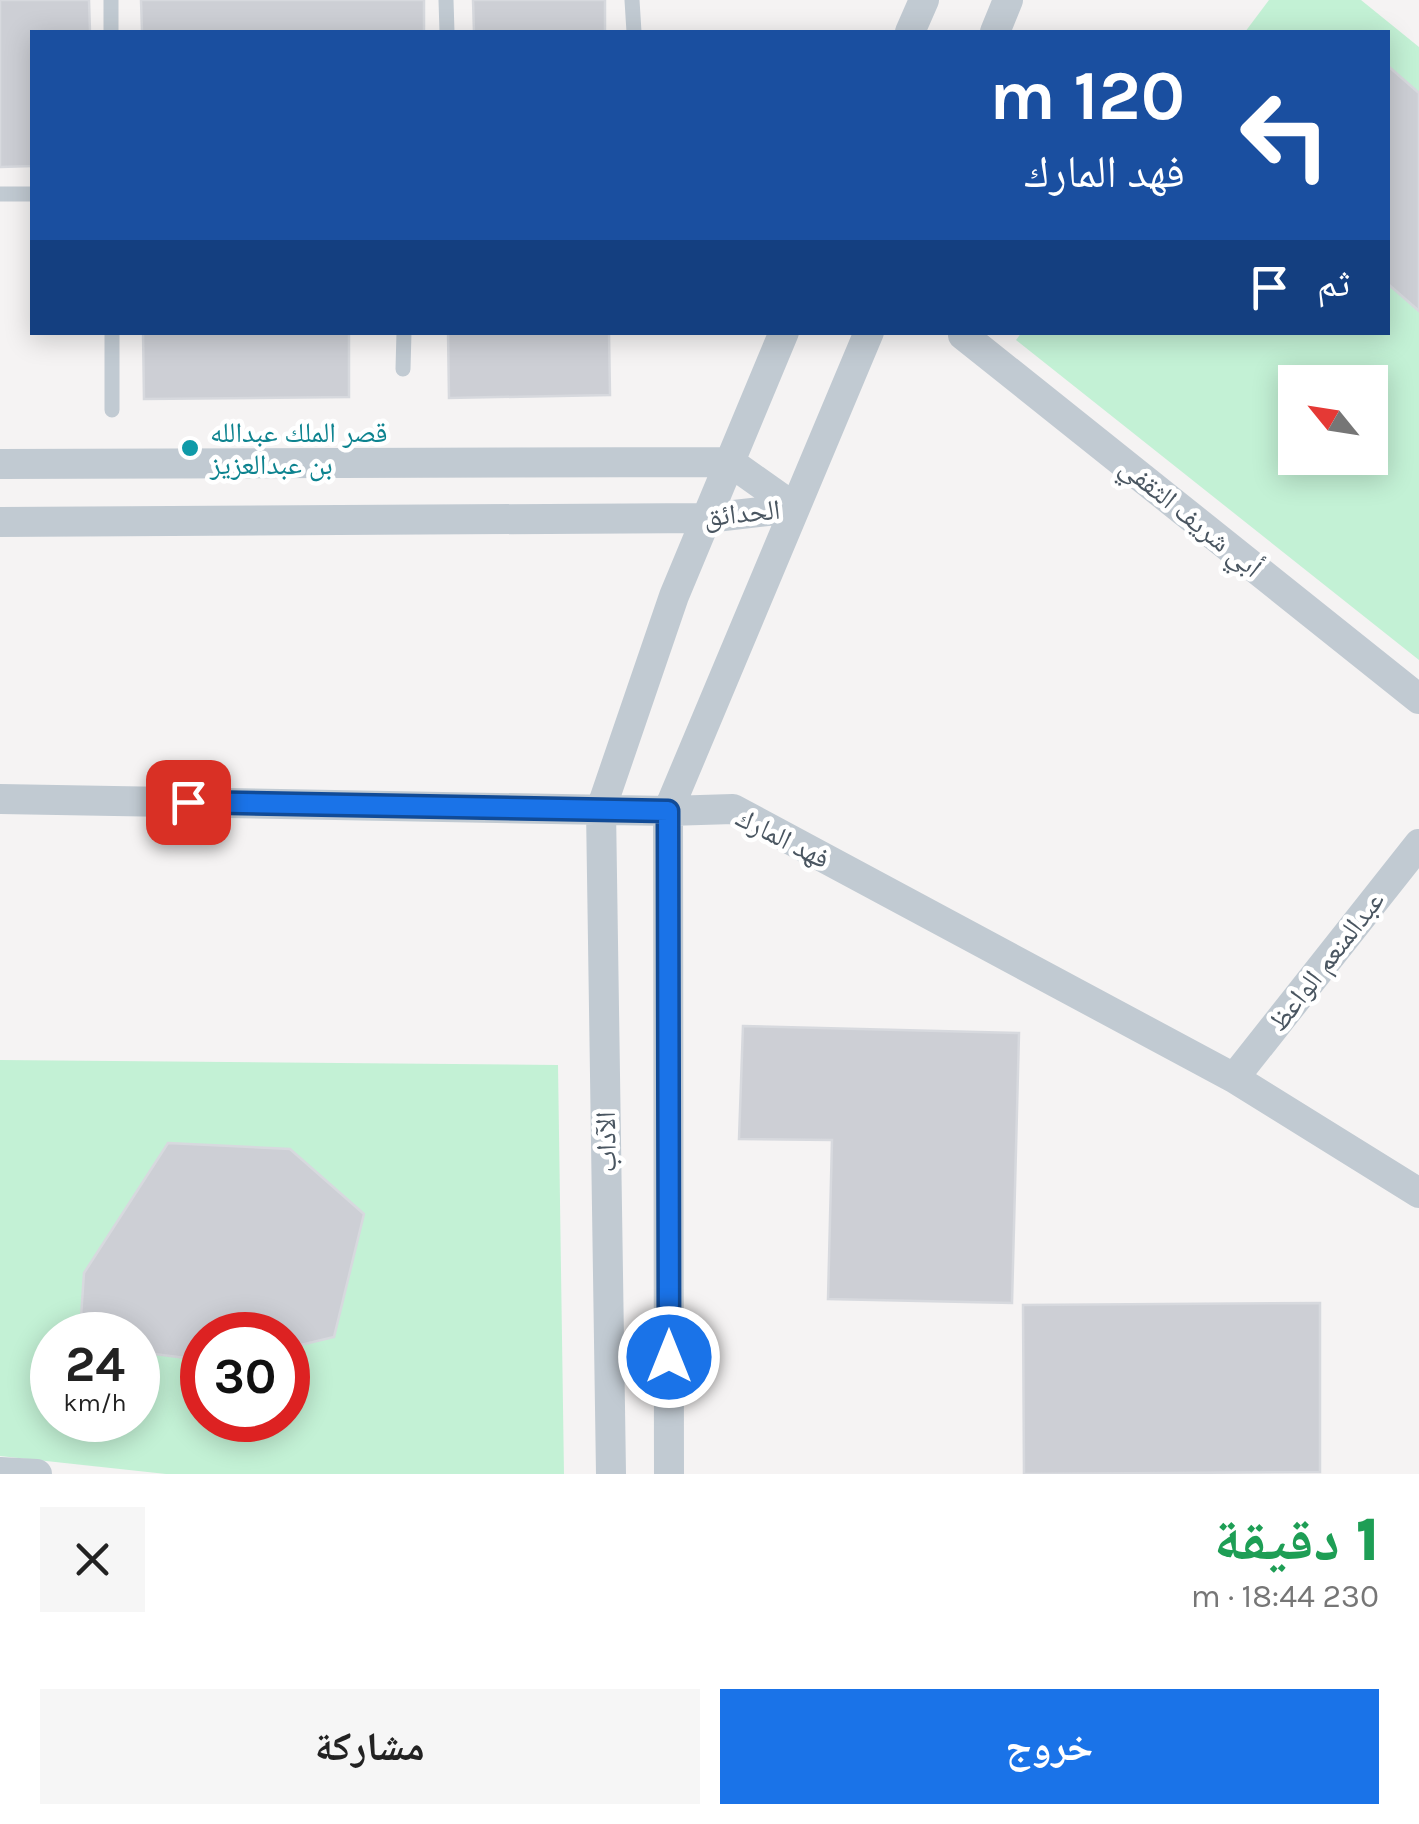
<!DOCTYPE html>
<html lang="ar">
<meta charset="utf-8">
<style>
body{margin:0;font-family:Karla,"Noto Naskh Arabic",sans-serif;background:#f6f6f6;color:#222;direction:rtl;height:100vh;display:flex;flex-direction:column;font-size:38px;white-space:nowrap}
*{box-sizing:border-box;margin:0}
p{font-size:32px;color:#767676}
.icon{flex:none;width:55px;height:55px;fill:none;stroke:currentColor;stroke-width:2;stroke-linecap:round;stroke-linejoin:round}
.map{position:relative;height:1474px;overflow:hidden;direction:ltr}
.sheet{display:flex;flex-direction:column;background:#fff;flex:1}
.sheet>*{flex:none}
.guide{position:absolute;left:30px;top:30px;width:1360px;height:305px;border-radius:0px;box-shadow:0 5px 25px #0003;direction:rtl;background:#1a4fa0;color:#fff;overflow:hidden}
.needle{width:65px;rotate:300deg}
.controls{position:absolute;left:1278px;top:365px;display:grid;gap:20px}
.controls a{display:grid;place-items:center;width:110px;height:110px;border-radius:0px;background:#fff;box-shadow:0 5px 25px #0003;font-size:50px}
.speed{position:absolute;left:30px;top:1312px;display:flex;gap:20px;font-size:50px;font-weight:700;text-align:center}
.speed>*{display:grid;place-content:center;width:130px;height:130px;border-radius:50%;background:#fff;box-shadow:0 5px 25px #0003;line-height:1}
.speed small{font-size:25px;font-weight:400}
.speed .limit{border:15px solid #d22;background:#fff;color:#111}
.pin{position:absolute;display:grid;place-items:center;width:85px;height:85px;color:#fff;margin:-42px;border-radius:20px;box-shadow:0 5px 15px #0006}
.me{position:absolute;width:110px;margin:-55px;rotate:0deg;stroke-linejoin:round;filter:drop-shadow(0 0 8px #0008)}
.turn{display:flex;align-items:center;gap:35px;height:210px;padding:0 40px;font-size:45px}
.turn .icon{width:130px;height:130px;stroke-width:2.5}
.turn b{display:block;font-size:70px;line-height:85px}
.then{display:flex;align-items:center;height:95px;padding:0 40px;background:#0003;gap:20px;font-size:38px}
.round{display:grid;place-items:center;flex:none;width:105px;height:105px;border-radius:0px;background:#f6f6f6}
.overview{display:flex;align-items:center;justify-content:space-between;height:170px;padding:0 40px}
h1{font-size:60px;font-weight:800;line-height:75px;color:#1e9e55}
.cta{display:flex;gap:20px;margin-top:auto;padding:20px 40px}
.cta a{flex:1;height:115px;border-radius:0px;background:#1a73e8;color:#fff;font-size:40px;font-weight:800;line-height:115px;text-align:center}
.cta a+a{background:#f6f6f6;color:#222}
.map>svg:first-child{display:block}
.green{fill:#c3f1d5;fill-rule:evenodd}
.building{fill:#cdcfd5;stroke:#d7d9de;stroke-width:2.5}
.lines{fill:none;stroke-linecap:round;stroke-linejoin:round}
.service{stroke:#c1cad2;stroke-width:15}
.minor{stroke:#c1cad2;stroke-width:30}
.route-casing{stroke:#114b97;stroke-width:25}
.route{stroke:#1a73e8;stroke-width:18}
.culture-dot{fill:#0f9aa8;stroke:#fff;stroke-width:4}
.labels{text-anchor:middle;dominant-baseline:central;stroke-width:9;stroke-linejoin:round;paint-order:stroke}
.culture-label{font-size:28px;fill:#0d838f;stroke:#fff;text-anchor:start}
.street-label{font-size:28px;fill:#4a5661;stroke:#fff}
</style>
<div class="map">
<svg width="1419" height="1474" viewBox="0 0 1419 1474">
<rect width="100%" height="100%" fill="#f5f3f3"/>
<path class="green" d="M1269,0H1361L1419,47V660L1016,340L1022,332H1388V32H1245ZM1295,382H1370V458H1295Z
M0,1060L558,1065L564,1474H166L0,1456ZM52,1335H138V1420H52ZM202,1335H288V1420H202Z"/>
<path class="building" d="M0,0H89L90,32H32V166L0,167Z
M141,0H424V32H142Z
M473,0H605V32H474Z
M1388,66L1419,93V311L1388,284Z
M143,332H349V397L144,399Z
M448,332H609L610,395L449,398Z
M743,1026L1019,1033L1012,1303L828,1299L832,1140L739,1139Z
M168,1143L290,1149L364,1214L334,1337L288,1348V1335H202V1360L138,1352V1335H101L81,1317L84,1273Z
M1320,1303V1472L1024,1474L1023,1305Z"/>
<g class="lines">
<path class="service" d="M111,0V32
M446,0L447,32
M632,0L634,32
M0,194H32
M112,332V410
M403,369L404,332"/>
<path class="minor" d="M910,32L924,0
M995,32L1008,0
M963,335L1419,699
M0,464L730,462L795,508
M0,522L707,518L795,508
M0,799L668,811L733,809L1234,1078L1419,1193
M1234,1078L1419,844
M0,1472L37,1474
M611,1474L601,809L674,596L784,332
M669,1474L668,811L869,332"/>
</g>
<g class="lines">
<defs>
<path id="route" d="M188,802L668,811L669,1357"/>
</defs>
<use href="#route" class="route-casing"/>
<use href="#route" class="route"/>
</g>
<circle class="culture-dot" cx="190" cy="448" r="10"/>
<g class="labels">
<g class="culture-label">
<text x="210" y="432">قصر الملك عبدالله<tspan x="210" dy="32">بن عبدالعزيز</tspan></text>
</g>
<g class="street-label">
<text transform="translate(742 513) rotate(-6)">الحدائق</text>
<text transform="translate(1191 517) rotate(39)">أبي شريف الثقفي</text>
<text transform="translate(783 838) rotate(27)">فهد المارك</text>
<text transform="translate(1326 961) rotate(-52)">عبدالمنعم الواعظ</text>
<text transform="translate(606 1142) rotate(-91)">الآداب</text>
</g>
</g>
</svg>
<div class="controls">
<a><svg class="needle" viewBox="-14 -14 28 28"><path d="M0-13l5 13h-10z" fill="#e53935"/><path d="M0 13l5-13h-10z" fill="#767676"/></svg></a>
</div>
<div class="speed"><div>24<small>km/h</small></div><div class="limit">30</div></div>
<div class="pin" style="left:188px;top:802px;background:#d93025"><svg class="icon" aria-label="arrive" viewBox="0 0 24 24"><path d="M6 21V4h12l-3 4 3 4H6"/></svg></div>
<svg class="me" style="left:669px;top:1357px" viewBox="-20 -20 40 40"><circle r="17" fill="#1a73e8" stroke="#fff" stroke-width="3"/><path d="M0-11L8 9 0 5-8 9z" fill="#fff"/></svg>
<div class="guide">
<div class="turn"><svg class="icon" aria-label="left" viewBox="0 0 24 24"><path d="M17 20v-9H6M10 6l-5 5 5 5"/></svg><div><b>120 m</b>فهد المارك</div></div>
<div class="then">ثم<svg class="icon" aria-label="arrive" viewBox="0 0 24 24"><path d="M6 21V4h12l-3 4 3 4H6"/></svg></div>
</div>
</div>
<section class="sheet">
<div class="overview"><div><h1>1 دقيقة</h1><p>230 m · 18:44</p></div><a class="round"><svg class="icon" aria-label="close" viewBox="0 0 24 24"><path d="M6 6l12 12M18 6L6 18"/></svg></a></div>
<div class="cta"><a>خروج</a><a>مشاركة</a></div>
</section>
